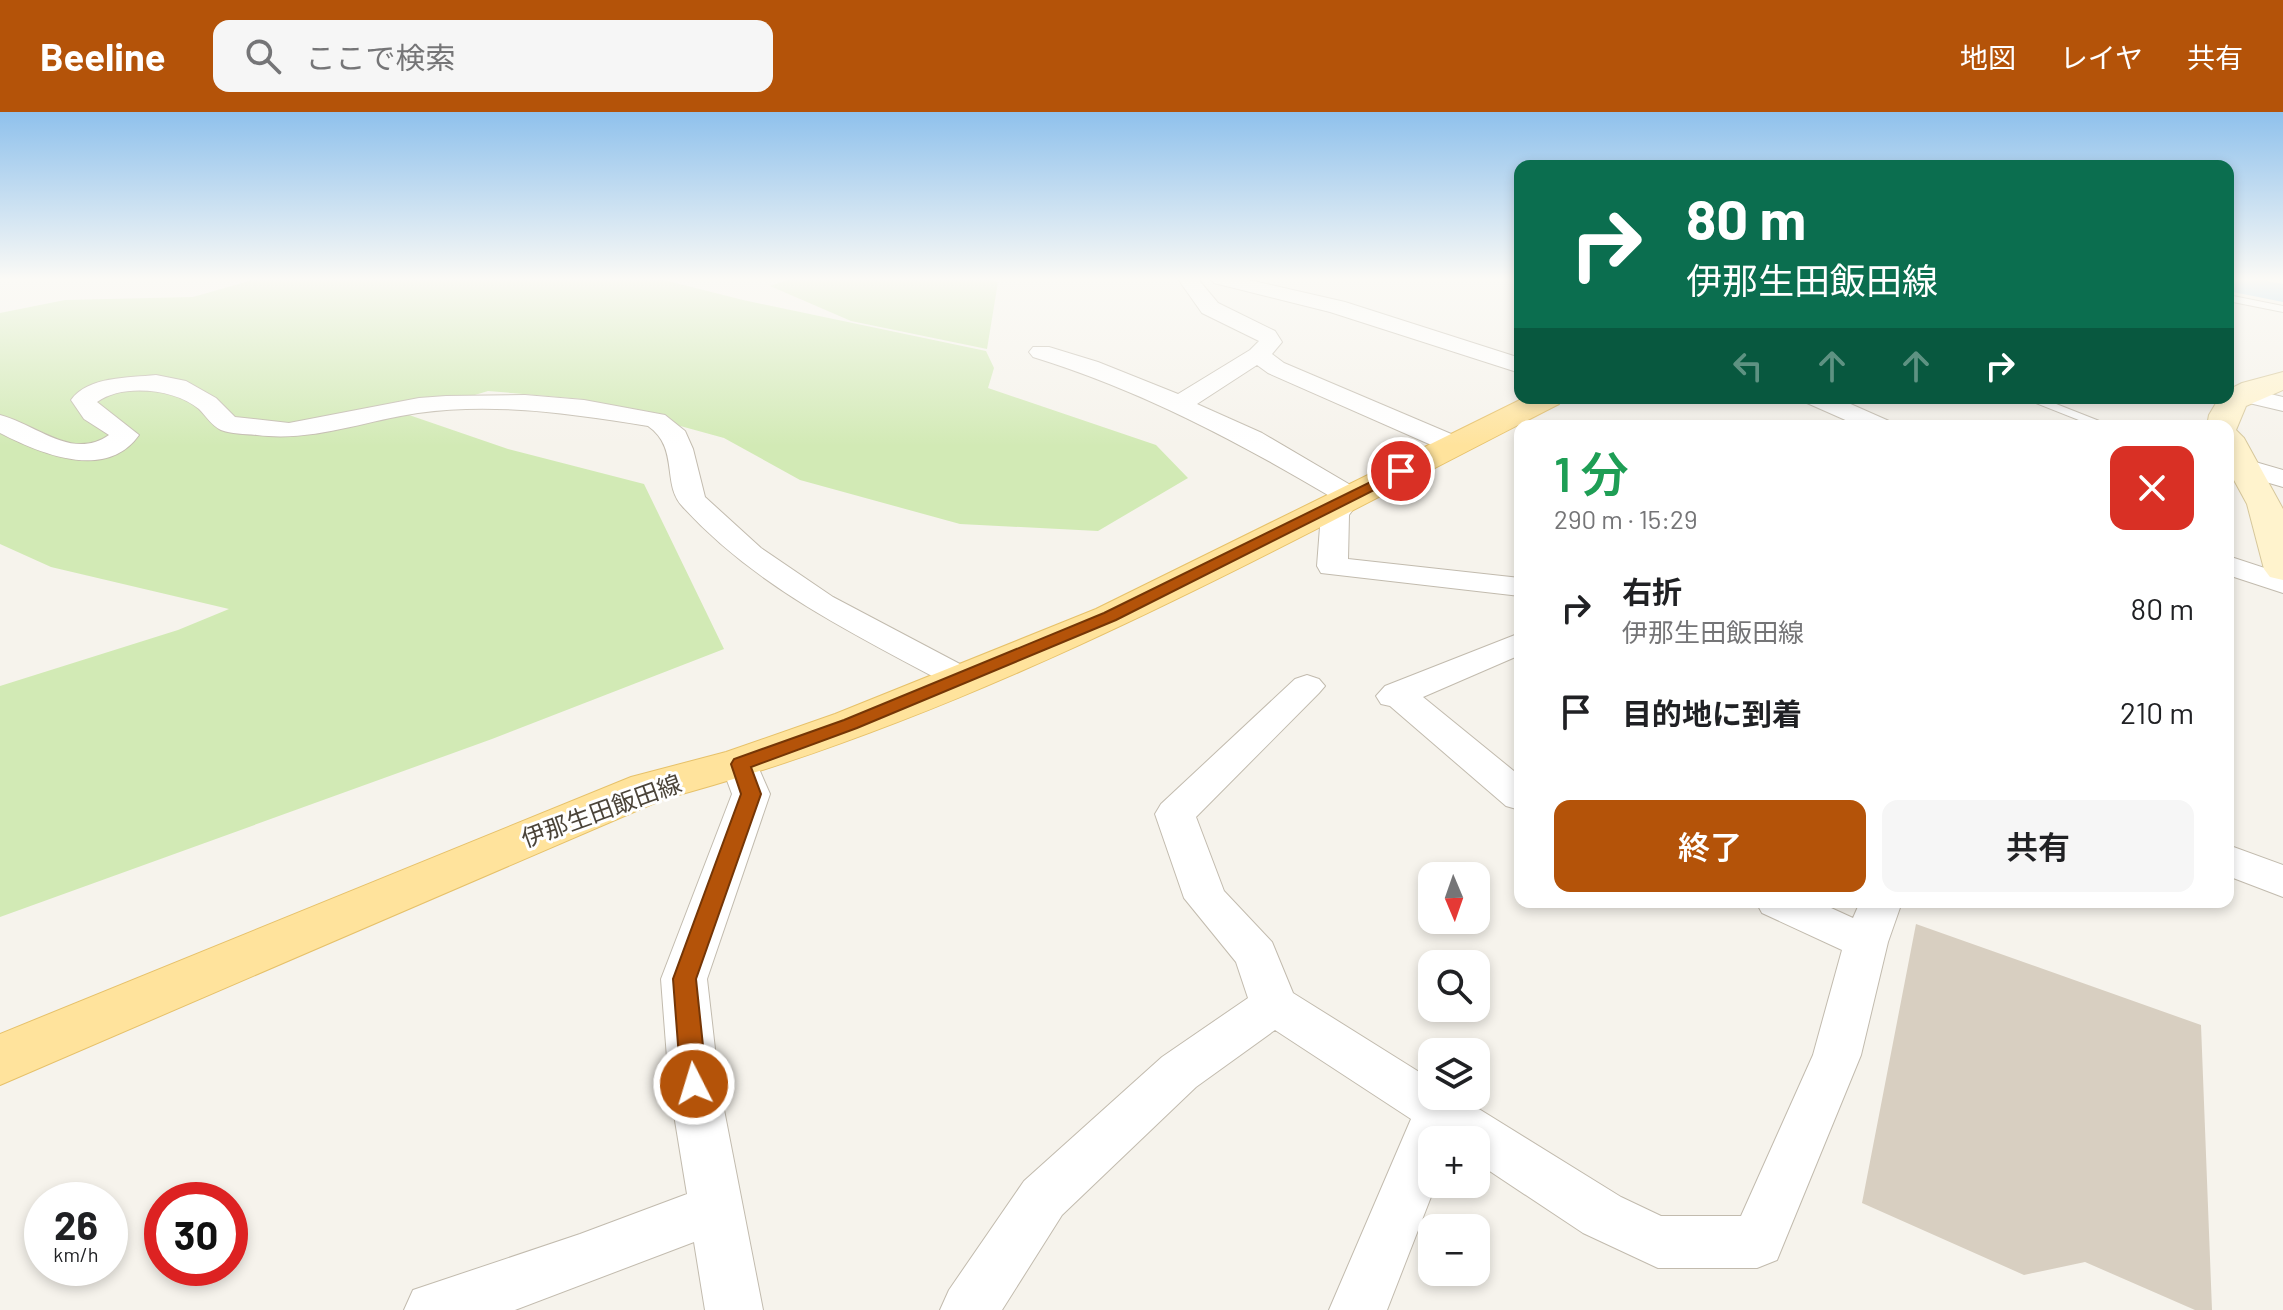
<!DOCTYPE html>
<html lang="ja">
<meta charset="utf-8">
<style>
body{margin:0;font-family:Barlow,"Noto Sans JP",sans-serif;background:#f6f6f6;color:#202124;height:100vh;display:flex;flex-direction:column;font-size:30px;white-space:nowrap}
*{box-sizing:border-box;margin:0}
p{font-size:26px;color:#757577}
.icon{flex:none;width:44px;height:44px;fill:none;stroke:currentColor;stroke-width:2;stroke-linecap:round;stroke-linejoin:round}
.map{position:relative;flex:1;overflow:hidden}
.side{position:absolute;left:1514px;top:308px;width:720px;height:488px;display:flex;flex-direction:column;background:#fff;border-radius:16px;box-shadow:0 4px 12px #0003}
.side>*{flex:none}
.hud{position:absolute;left:1514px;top:48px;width:720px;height:244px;border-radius:16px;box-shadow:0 4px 12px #0003;background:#0b6e4f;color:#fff;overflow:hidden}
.needle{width:52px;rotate:178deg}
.controls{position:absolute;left:1418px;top:750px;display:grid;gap:16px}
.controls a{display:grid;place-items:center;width:72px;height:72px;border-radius:16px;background:#fff;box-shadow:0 4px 12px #0003;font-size:40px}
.speed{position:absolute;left:24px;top:1070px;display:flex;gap:16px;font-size:40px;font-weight:700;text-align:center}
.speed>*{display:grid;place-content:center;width:104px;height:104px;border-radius:50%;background:#fff;box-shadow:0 4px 12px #0003;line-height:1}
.speed small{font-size:20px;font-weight:400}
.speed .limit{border:12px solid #d22;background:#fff;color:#111}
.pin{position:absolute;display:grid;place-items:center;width:68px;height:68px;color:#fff;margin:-34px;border:4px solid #fff;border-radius:50%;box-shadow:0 2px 8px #0007}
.me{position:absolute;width:88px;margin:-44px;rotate:355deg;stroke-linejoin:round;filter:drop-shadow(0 0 6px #0008)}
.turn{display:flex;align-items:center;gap:28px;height:168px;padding:0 40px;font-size:36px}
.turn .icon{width:104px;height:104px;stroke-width:2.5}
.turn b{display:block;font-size:56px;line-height:68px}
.lanes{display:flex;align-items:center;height:76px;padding:0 40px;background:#0003;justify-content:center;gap:40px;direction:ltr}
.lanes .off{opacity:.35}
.round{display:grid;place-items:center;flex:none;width:84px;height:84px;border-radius:16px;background:#f6f6f6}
.overview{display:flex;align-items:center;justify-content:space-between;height:136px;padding:0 40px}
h1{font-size:48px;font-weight:600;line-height:60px;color:#1e9e55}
.cta{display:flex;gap:16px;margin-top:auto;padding:16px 40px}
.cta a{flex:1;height:92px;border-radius:16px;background:#b45309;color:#fff;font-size:32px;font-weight:600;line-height:92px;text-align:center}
.cta a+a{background:#f6f6f6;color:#202124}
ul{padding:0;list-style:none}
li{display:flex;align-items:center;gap:24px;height:104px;padding:0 40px}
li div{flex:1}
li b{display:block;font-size:30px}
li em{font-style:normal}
header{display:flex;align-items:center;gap:48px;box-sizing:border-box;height:112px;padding:0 40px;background:#b45309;color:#fff}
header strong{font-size:38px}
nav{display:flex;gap:44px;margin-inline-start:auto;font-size:28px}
.search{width:560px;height:72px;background:#f6f6f6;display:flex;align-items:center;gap:20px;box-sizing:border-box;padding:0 28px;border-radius:16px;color:#757577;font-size:30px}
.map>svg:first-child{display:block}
.green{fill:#d2eab5}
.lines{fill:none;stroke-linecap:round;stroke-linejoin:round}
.river{fill:#a9d4f2;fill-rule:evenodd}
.building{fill:#d8cfc1}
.lane-casing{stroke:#c2bbae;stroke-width:2}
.street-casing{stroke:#c2bbae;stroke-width:2}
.secondary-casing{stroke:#d6c79b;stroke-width:2}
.primary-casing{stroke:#e6c16a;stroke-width:2}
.lane{fill:#fff;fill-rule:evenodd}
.street{fill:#fff;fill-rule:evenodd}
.secondary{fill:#fff3cd;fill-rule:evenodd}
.primary{fill:#ffe39c;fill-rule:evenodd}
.route{fill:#b45309;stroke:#753606;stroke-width:2}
.labels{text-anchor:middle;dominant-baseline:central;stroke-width:6;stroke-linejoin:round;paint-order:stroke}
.street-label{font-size:24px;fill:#4b4439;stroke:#fff}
</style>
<header>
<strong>Beeline</strong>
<div class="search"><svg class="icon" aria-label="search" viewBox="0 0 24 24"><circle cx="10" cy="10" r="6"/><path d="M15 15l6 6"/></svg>ここで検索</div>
<nav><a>地図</a><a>レイヤ</a><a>共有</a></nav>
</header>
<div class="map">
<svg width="2283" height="1198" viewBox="0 0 2283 1198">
<rect width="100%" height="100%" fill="#f6f3ec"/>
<path class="green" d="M256,167H660L743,188L986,239L994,256L988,276L1156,333L1188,366L1098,419L960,412L800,368L724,326L582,287L488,279L409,303L508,337L644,372L724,537L492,627L0,805V574L178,518L229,497L51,455L0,432V201L65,188L193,185Z
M790,167H986L998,170L987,237L851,209L770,174Z"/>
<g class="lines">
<path class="river" d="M2228,167H2257L2283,172V190L2228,179Z"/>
</g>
<path class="building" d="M1916,812L2201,913L2212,1198H2195L2085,1150L2024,1163L1862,1091Z"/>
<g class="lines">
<defs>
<path id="lane" d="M2228,183L2283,194V200L2228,189Z
M2023,286H2041L2112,314H2094Z"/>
<path id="street" d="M1178,167H1198L1218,191L1275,219L1282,230L1272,242L1284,251L1463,327L1467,333L1463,339H1445L1268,261L1257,253L1197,292L1262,321L1359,378L1363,384L1349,403L1348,447L1520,466V484L1321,461L1317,454L1321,402L1333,386C1237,329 1140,278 1033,245L1029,240L1033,235H1049L1098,250L1178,282L1250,238L1259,229L1202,201Z
M1211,167H1245L1345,190L1520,246V261L1330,200L1214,171Z
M156,263L186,269L216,286L235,305L289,311L419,286L446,284L525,283L584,288L665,303L685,319L693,337L705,385L761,436L833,485L975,560L980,567L975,574L963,577L951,574C856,523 757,476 683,395C661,373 680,336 648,314C573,302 495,290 418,301C363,309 314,330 257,323C246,322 231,322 221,318C212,314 206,304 199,297C175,277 123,271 97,290L139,323C106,370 39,341 0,321V303C36,312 72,349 109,323L84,307L71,288C88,264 129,266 156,263Z
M2241,275L2283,285V299L2232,287L2229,282L2232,277Z
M1804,286H1837L1889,309L1893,314H1859L1807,291Z
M2245,347L2283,358V375L2235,361L2231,355L2235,349Z
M2228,444L2283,462V481L2228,463Z
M1520,521V543L1423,585L1520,664V698L1506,694L1390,594L1381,592L1376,584L1385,574Z
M1307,563L1319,567L1325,574L1319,581L1196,705L1224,779L1272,830L1293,881L1432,968V984H1458L1621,1085L1661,1104H1741L1813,943L1842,838L1762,801L1756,790H1818L1853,806L1860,790H1902L1888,830L1861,943L1777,1148L1757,1156H1658L1583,1121L1476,1050V1028H1432V1072H1436L1387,1198H1329L1411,1007L1275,918L1196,975L1062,1103L1002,1198H940L949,1178L1024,1069L1162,945L1248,886L1236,850L1184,786L1155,702L1161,692L1295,567Z
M740,640L753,643L770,682L707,867L719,972L763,1198H705L694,1130L515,1198H404L413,1178L580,1122L687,1082L669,972L661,867L732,682L721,652L727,643Z
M2228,733L2283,753V785L2228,764Z"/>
<path id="secondary" d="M2283,260V278L2246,294L2236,318L2244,326L2283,397V468L2270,465L2264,457L2247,392L2228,357V314H2207L2209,303L2219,286H2228V278L2242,271Z"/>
<path id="primary" d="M1524,286H1563L1559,292C1269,440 980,603 664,687L0,973V922L631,665L726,640L835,602L1096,497Z"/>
</defs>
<use href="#lane" class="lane-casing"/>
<use href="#street" class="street-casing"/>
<use href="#secondary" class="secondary-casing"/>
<use href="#primary" class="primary-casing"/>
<use href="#lane" class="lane"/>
<use href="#street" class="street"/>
<use href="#secondary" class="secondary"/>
<use href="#primary" class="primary"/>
</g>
<linearGradient id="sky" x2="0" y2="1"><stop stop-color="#8fc1ec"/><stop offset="0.5" stop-color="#fbfaf6"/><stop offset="1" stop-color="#fbfaf6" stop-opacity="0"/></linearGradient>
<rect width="2283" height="334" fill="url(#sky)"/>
<path class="route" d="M1401,355L1406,356V362L1116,508L857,616L751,655L761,682L696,867L707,972L703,980L694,983L685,980L681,972L673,867L741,682L731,652L734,647L844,608L1104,501Z"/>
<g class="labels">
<g class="street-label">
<text transform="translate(601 698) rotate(-20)">伊那生田飯田線</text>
</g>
</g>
</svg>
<div class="controls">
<a><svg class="needle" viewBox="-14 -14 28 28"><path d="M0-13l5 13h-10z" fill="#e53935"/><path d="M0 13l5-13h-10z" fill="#757577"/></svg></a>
<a><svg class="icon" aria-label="search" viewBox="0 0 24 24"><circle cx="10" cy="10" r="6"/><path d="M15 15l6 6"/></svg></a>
<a><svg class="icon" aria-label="layers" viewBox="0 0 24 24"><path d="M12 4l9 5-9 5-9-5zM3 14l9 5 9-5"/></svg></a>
<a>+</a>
<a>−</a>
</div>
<div class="speed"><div>26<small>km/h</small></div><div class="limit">30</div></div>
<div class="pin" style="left:1401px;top:359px;background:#d93025"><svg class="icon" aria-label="arrive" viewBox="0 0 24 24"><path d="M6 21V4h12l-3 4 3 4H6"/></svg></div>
<svg class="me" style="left:694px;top:972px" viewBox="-20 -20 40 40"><circle r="17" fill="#b45309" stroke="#fff" stroke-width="3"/><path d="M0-11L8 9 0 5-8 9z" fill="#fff"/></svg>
<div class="hud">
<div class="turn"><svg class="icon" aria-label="right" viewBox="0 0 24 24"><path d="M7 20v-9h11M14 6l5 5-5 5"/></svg><div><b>80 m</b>伊那生田飯田線</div></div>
<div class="lanes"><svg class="icon off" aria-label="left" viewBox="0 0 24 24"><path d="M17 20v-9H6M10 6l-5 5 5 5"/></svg><svg class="icon off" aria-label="ahead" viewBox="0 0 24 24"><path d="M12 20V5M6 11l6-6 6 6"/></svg><svg class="icon off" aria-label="ahead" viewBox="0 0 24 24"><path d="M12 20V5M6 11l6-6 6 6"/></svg><svg class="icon" aria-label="right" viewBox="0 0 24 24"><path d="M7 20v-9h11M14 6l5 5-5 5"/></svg></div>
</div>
<section class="side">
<div class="overview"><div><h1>1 分</h1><p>290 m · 15:29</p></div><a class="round" style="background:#d93025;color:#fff"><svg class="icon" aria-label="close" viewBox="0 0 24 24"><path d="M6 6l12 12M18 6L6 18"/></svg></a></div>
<ul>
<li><svg class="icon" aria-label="right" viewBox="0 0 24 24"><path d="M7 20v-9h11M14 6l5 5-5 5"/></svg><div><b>右折</b><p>伊那生田飯田線</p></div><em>80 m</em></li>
<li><svg class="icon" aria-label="arrive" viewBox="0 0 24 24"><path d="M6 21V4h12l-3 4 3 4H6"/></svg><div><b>目的地に到着</b></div><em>210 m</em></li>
</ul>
<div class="cta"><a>終了</a><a>共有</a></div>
</section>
</div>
